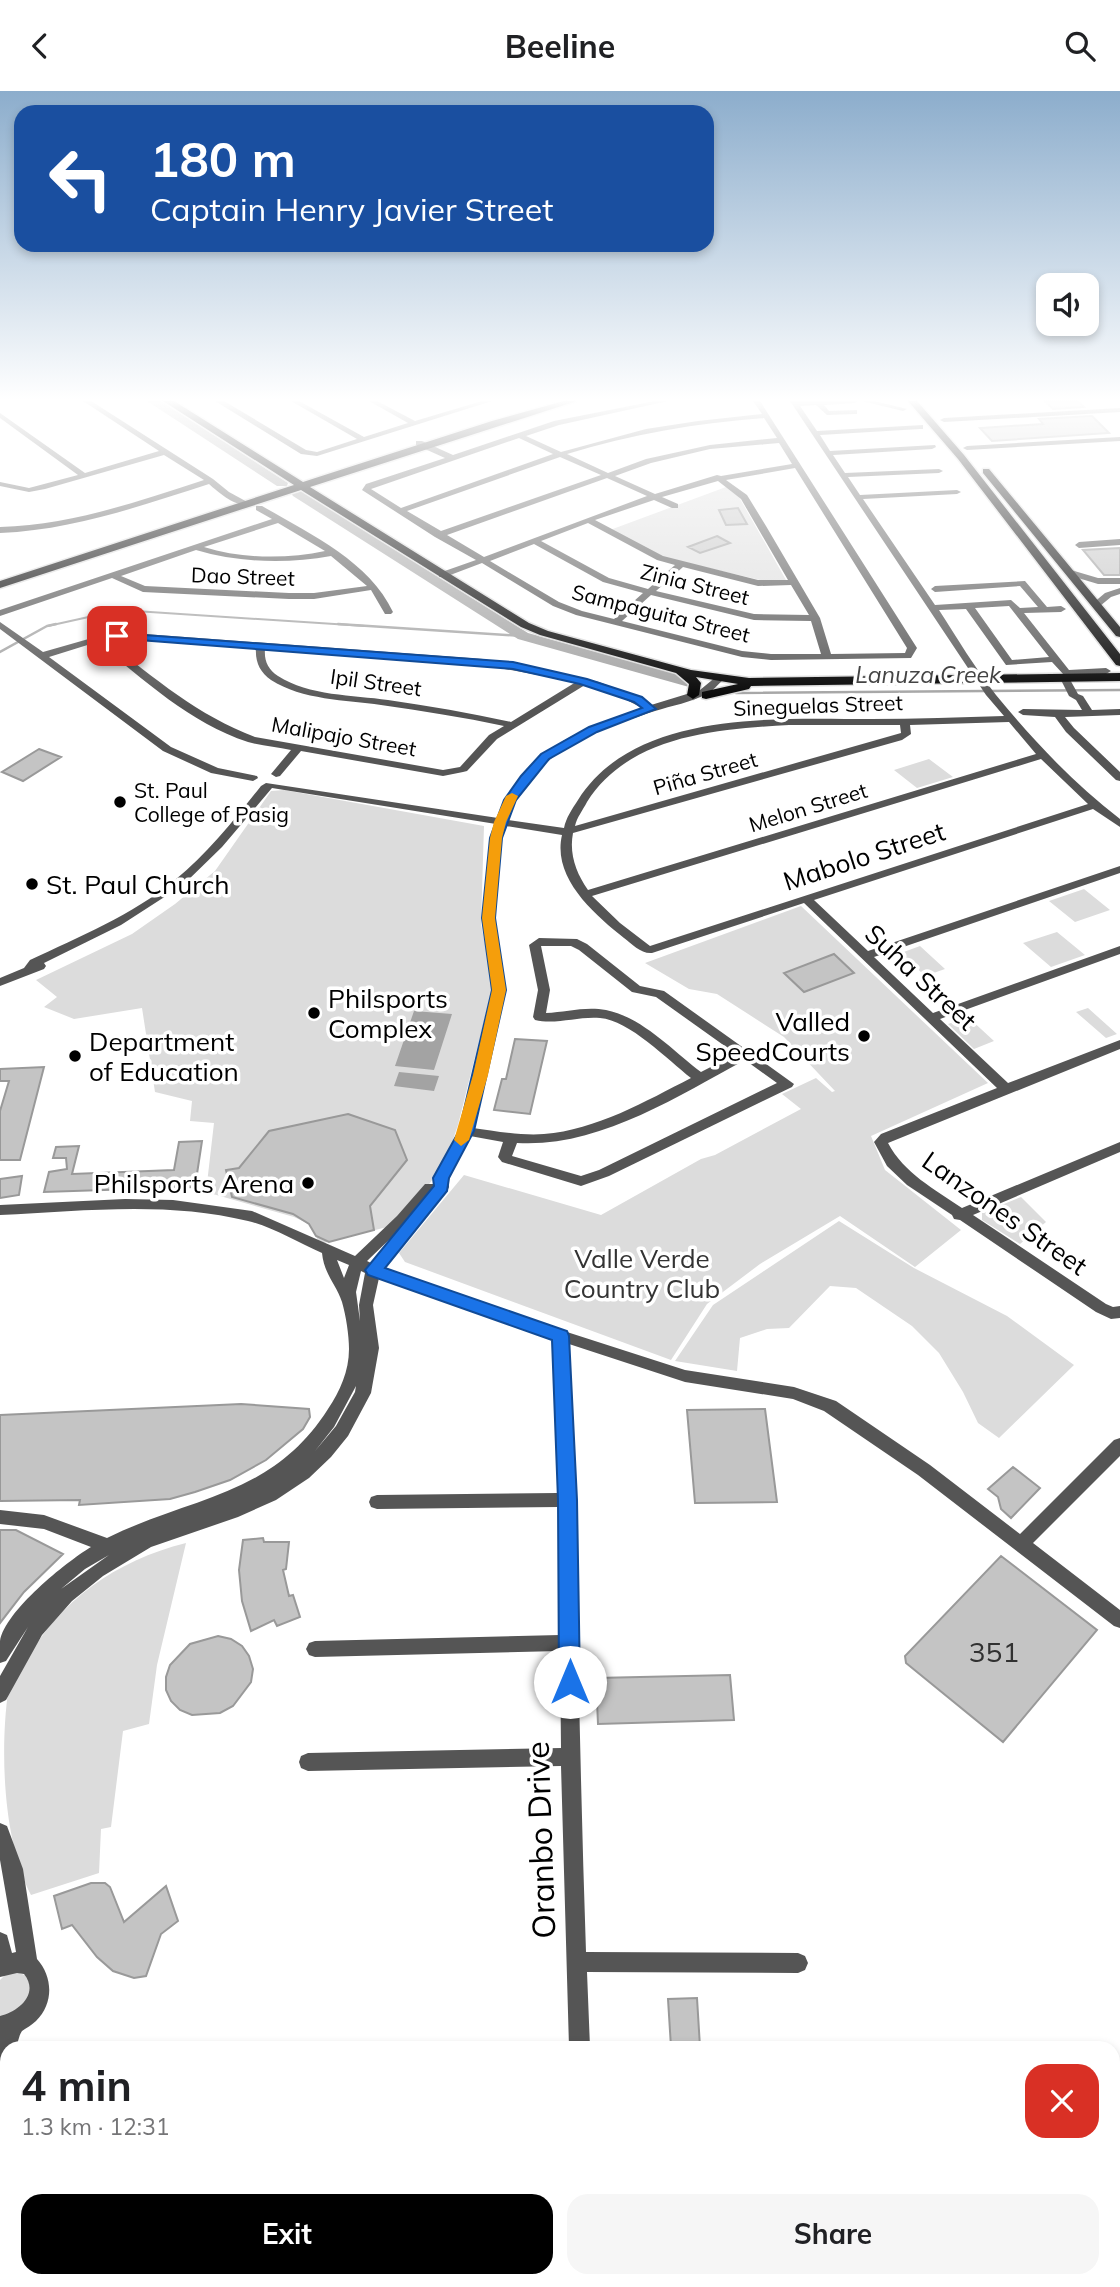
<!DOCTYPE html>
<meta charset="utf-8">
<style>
body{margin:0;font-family:Mulish,sans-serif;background:#f6f6f6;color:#202124;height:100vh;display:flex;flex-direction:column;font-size:26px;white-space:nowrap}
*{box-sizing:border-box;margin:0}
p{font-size:23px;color:#757577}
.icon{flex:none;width:38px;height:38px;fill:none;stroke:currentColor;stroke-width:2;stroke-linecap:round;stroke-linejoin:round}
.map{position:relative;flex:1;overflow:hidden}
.sheet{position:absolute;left:0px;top:1950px;width:1120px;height:247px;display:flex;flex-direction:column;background:#fff;border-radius:21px 21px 0 0;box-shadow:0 4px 10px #0003}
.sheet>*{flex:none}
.guide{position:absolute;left:14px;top:14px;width:700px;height:147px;border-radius:21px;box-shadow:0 4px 10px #0003;background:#1a4fa0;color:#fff;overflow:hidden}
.buttons{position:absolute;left:1036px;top:182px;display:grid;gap:14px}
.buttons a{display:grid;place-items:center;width:63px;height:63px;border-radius:14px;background:#fff;box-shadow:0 4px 10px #0003;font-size:35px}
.pin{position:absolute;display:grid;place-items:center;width:60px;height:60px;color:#fff;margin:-30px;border-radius:14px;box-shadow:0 4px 10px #0006}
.me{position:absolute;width:77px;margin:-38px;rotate:0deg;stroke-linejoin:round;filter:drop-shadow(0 0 5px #0008)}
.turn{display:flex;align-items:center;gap:24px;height:147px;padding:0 21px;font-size:32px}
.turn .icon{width:91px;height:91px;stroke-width:2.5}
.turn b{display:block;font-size:49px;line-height:60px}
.round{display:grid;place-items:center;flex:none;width:74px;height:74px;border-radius:21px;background:#f6f6f6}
.headline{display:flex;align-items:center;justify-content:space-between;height:119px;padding:0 21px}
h1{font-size:42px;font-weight:700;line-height:52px}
.action{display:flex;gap:14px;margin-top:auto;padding:14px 21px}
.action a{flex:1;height:80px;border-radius:21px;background:#000;color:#fff;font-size:28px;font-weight:700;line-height:80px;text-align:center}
.action a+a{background:#f6f6f6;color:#202124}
header{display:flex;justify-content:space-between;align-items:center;height:91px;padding:0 21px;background:#fff;font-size:32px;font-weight:700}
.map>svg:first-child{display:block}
.green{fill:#dcdcdc}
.water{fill:#a3a3a3}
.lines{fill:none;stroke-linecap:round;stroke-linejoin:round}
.stream-far1{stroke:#a3a3a3;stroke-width:2}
.stream{stroke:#a3a3a3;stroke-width:2.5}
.river{fill:#a3a3a3;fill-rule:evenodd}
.building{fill:#c4c4c4;stroke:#999;stroke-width:2}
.major-casing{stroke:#dbdbdb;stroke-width:3}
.minor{fill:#555;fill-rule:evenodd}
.major{fill:#000;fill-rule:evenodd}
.route{fill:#1a73e8;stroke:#114b97;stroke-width:2}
.slow{fill:#f59e0b}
.poi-dot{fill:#000;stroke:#fff;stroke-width:2.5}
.labels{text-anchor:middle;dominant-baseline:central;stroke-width:7;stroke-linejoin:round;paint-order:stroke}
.far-street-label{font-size:21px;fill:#000;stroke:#fff}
.far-poi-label{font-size:21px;fill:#000;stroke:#fff;text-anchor:start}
.far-water-label{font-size:23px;font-style:italic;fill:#444;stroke:#fff}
.street-label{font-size:26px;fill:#000;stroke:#fff}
.poi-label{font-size:26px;fill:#000;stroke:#fff;text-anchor:start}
.park-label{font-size:26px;fill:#333;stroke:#fff}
.near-number-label{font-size:28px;fill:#313131}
.near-street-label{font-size:32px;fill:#000;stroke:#fff}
</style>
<header><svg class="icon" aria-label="back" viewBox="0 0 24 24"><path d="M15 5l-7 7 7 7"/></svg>Beeline<svg class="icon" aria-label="search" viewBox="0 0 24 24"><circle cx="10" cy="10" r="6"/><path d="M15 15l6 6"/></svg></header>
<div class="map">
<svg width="1120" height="2196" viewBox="0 0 1120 2196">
<rect width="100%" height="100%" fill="#fff"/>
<path class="green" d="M726,396L739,406L786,489H760L657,465L610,439Z
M929,668L953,686L917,697L894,679Z
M284,699L484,735L481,833L493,894L458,1034L446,1069L430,1092L391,1135L320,1153L309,1133L294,1126L206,1101L214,1032L190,1030L192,1010L155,1001L142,917L74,928L44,916L57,906L36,889L132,843L175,813L215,780L271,700Z
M1084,798L1110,819L1075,831L1049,810Z
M801,815L988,992L871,1045L885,1079L961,1139L915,1176L840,1125L760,1173L707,1213L671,1269L405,1171L399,1162L464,1084L601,1124L701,1068L715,1064L801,1018L782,1003L816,987L832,1001L835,1000L784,946L717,903L689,898L645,872Z
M1057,841L1085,864L1051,876L1023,852Z
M920,855L945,878L925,885L901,862Z
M1088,917L1117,943L1106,947L1076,921Z
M968,926L994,950L974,958L948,933Z
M1021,1106L1046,1131L1020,1153L982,1129V1122Z
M839,1130L914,1177L1007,1225L1074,1274L999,1347L978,1332L963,1301L939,1262L912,1235L856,1197L830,1195L789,1237L767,1238L740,1247L737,1280L675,1270L713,1214Z
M186,1452L157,1574L149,1633L123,1640L111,1736L101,1738L99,1782L31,1804C3,1749 0,1661 8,1601C12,1592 19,1582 24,1573C60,1509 115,1470 186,1452Z
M17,1881L27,1885L32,1895L31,1907L12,1925H0V1889L5,1884Z"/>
<path class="water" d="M414,920L452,923L434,979L395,975Z
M399,981L439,985L434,1000L394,995Z"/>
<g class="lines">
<path class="stream-far1" d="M48,535L120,519L365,535"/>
<path class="stream" d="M338,533L523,545
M0,561L47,535L56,533
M736,602L1120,599"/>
<path class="river" d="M147,310H161L288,392L287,395H277Z
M298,398L528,542L695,588L697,591L689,596L518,548L293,405L291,402Z"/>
</g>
<path class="building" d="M1045,310H1077L1084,316L1053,318Z
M1092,325L1109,342L992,350L980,337L1043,333L1039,328Z
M738,417L747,433L726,434L719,419Z
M717,445L730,452L700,462L688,456Z
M1120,457V484H1104L1083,459Z
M39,658L61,666L23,690L2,681Z
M834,863L854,882L804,901L784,882Z
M515,948L547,950L530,1023L494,1019L502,988H506Z
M44,976L20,1069H0V1020L9,990H0V978Z
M348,1023L395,1039L407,1069L370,1115L374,1139L329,1151L316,1145L309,1133L293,1123L232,1106L226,1079L239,1077L269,1040Z
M202,1050L195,1096L44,1101L49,1081L67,1078L66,1067H53L56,1056L79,1055L72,1083L174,1079L179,1051Z
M22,1085L19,1104L0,1107V1088Z
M241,1313L309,1318L310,1326L303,1338L266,1369L230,1389L195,1401L170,1408L79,1414L80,1409L0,1410V1324Z
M765,1318L777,1411L695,1412L687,1319Z
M1013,1376L1040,1397L1011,1427L1001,1418L998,1406L988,1398Z
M0,1439H16L63,1463L24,1501L0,1532Z
M263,1447L264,1451H289L286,1478L283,1479L289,1505L293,1504L300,1526L277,1535L274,1529L251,1540L242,1510L239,1479L243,1449Z
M1001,1465L1097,1539L1003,1651L906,1572L905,1565Z
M218,1545L231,1548L242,1555L249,1565L253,1578L251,1591L233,1615L220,1622L192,1624L180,1619L171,1610L166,1599V1586L170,1574L190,1553Z
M730,1584L734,1629L598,1633L596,1587Z
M91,1792H105L110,1796L124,1831L166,1795L178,1830L161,1843L146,1885L134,1887L113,1880L97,1866L72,1834L62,1838L54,1805Z
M697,1907L700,1956H671L668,1908Z"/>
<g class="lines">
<defs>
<path id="major" d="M163,310H174L303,391L492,330L564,310H577L310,396L529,532L548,540L691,579L749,587L1120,582V590L751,595L749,598L706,608L702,607V601L738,593L696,586L701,592L699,604L693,608L687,604L689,593L676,582L540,544L521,536L301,399L0,497V490L294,394Z
M908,310H917L964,364L1120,563V575L1116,574L958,368Z
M983,378H989L1120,536V546L1116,545L983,382Z"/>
</defs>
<use href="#major" class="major-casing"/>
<path class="minor" d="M83,310H91L213,388L229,401L251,413C238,418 219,402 209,393C140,415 73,439 0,442V436C71,434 136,411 204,389L164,364L45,398L29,401L0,395V391L29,397L78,384L0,327V322L85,382L159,360Z
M215,310H224L306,359L317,361L357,348L291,310H299L364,346L408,332L369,310H377L415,330L482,310H492L317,365L301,363Z
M655,310H668L559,334L526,345L561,361L646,338L698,330L762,323L753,310H760L917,557L911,567L771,569L742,566L576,524L553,515L482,472L445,486H439V482L476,469L435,446L362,399L366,393L445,367L416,354V350H422L453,364L554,330ZM764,327L777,347L710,354L646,368L608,382L567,363C631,343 697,332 764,327ZM519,347L553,363L401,417L371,398ZM779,352L792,373L721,385L717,384L655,403L615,385L651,372L710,358ZM560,366L601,384L441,440L407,420ZM795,377L907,557L905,562L831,563L820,527L766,435L747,404L726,389ZM607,387L647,405L484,466L447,444ZM718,390L741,408L788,489H758L663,465L595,429L654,409L672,417H678V413L662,406ZM588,432L657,469L675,474L648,498L609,487L541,450ZM534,453L603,491L643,502L614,528L582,520L559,511L490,470ZM683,476L758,495L791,494L809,524L754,523L656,500ZM651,504L754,529L811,530L821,563H771L742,560L622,530Z
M790,310H858L855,312L824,314L829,320L857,319V323H854L827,324L816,314L800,315L817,340L923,334V338H920L820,344L830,360L935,354L936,356L932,358L833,364L845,382L939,378L943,380L939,382L848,386L860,404L957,399L961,401L957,403L863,408L935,514L1011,509L1020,517L1038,516L1020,495L935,501L931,498L935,495L1025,490L1047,516L1061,515L1066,518L1061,521L1024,522L1069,579L1106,577L1111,580L1106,583L1068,585L1078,603L1083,605L1092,619L1120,618V624L1065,626L1074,637L1120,681V690L1116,689L1066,641L1055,626L1023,624L1018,621L1023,618L1082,619L1076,609L1069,605L1060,587L1064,584L1052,571L1006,574L966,518L939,519C957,547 975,577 996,604C1032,648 1073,692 1120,728V736L1093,718L814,809L868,860L1120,775V782L874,866L933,922L1120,855V863L940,928L1008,992L1120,949V958L888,1052C904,1082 934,1098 962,1117L1120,1051V1061L973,1124L1106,1213L1113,1216L1120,1215V1227L1111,1228L1096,1221L960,1129L954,1128L952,1124L907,1094L887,1075L874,1051L881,1043L997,997L804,812L652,862C641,863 632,853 624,847C594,823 552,787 562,744L506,735L502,747L495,827L505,899L473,1037C494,1040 523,1045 544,1043C596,1039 646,1010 691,987C668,969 629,929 600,927C579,925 556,934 535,929L533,926L538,899L529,854L539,847L577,848L587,853L640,895L664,900L794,993L792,996L609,1085L581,1095L502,1071L498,1066L503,1051L470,1045L448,1087L449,1096L447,1100L383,1177L511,1223L685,1279L794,1296L836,1310L930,1374L1020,1443L1114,1349L1120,1347V1365L1033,1452L1120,1519V1537L1114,1535L918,1384L824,1320L793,1308L685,1291L569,1253C577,1456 579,1658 586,1861L798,1862L805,1865L808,1872L805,1879L798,1882L587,1881L590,1956H569L561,1675L308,1680L301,1677L299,1671L301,1665L308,1662L561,1657L560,1560L315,1566L309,1564L306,1558L309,1552L315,1550L560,1544L559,1416L377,1418L371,1416L369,1411L371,1406L377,1404L558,1402L553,1248L379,1187L373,1214L379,1257L371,1302L348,1345L331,1366L309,1387L276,1409L238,1426L151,1456L103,1485L72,1510L42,1544L6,1609L0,1612V1585L28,1536L6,1570L0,1572C0,1565 0,1557 0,1550C5,1520 66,1471 91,1456L44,1438L0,1433V1419L44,1424L107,1447C192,1405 272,1406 328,1318C340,1300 349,1280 349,1258C349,1244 346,1225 342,1211C336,1193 324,1183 322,1162C299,1152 271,1135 248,1130C167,1110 82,1120 0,1124V1114L125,1108L173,1109L252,1120L355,1165L397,1125L425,1093H435L434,1087L459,1040L493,899L483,827L490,747L496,733L272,697L222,756L183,794L121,834L44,872L46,875L44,878L0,895V887L24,877L30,869C79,846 132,824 175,789C208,762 235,728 261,695L266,692L498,727C523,660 579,638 642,617L615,603L585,594L497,648L467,680L463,681L443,685L301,660L280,685L276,686L271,683L291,659C277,656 262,655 248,651C190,632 144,589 97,551L49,566L171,656L218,677L257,685L258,687L253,690L211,682L163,660L0,538V531L43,561L99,545L131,542L483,568L546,579L599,591L640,607L651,614L700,599L717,585H723V589C718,593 713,600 707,603C692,611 671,615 655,620C591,641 533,660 508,729L564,737C566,727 572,718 578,709C635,618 778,628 871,628C916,628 960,626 1004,625L986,604ZM1009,515L1049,566L1012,569L975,517ZM131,548L256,557C255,571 260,581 271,589C302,609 346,609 381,614C422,620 463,626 504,635L489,644L460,676L443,679L255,646C199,625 154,587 107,550ZM265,558L483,574L576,591L511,631C470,622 430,615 388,609C353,604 309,605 278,585C268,578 264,570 265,558ZM1009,631L1036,663L588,799C576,782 569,763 573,742L902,649L911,643L910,634ZM789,634H900L901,642L575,735C577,726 583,719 587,711C629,644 718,638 789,634ZM1041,668L1088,713L650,855L620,832L592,805ZM541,855H571L579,859L632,901L656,906L736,963L701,981C673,960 642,926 606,919C586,915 566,921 546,922L550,899ZM745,969L777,992L599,1079L581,1085L512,1065L517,1052C598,1057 676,1006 745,969ZM394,1144L371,1172L367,1170ZM337,1169L349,1174L344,1187ZM361,1180L365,1182L359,1214L360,1230L356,1201ZM356,1295L355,1301L336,1335L315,1360L334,1336ZM109,1464L61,1498L85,1478Z
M862,310H874L907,318L903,320Z
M1120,317V321L944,331L940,329L944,327Z
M1120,346V350L967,359L963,357L967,355Z
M256,415H262C310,443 369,470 393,521L391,523H385L371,499L314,508H289L143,501L112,487L0,525V519L272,428L256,419ZM278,432L325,460C287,468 242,468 204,456ZM196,459C240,472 287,473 331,465L367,495L314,502H289L145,495L121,485Z
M1120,448V454L1079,457L1075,454L1079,451Z
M1071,479L1098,487H1120V493H1098L1068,484L1067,482Z
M1120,497V503L1111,506L1100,515L1092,513L1105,502Z
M0,1732L7,1735L23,1778L37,1868C53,1886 54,1912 36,1930C32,1934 26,1937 22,1940C19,1944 18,1952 16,1956H7V1977L0,1980V1925C18,1921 40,1903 24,1883L17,1882L0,1886V1841L7,1844L12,1862L16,1861L0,1769Z
M1113,2171L1120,2174V2196H1111L1104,2189H1113Z
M573,2189H597V2196H573Z"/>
<use href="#major" class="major"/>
</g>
<linearGradient id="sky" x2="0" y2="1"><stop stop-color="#8cadcc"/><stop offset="0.5" stop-color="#fff"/><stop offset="1" stop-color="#fff" stop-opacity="0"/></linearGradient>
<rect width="1120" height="617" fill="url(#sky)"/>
<path class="route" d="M117,542L513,571L587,588L642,606L656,618L597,641L549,668L516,709L502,747L495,827L506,899L474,1040L449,1087L447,1100L385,1177L567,1240L569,1245L577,1409L580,1591L577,1598L570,1601L562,1598L559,1591L558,1409L552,1249L368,1184L365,1179L434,1095L433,1087L459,1040L492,899L482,827L490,747L504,709L521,685L541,663L589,636L642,617L634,611L580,593L513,578L113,547L111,545Z"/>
<path class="slow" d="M512,702L518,705L506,731L502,747L495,827L506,899L488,984L469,1049L461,1055L454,1049L473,984L492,899L482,827L490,747L494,731L506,705Z"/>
<g class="poi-dot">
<circle cx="120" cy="711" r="7"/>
<circle cx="32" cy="793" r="7"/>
<circle cx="314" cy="922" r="7"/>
<circle cx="864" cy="945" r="7"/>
<circle cx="75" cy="965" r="7"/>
<circle cx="308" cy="1092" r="7"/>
</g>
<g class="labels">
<g class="far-street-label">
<text transform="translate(243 485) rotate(2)">Dao Street</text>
<text transform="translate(695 493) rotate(14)">Zinia Street</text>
<text transform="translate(661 522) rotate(14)">Sampaguita Street</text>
<text transform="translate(376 591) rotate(8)">Ipil Street</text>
<text transform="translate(818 614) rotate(-2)">Sineguelas Street</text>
<text transform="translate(344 645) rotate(10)">Malipajo Street</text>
<text transform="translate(705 682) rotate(-16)">Piña Street</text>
<text transform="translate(808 716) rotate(-17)">Melon Street</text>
</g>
<g class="far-poi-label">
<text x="134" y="699">St. Paul<tspan x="134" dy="24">College of Pasig</tspan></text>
</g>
<g class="far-water-label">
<text x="928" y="583">Lanuza Creek</text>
</g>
<g class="street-label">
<text transform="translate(864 765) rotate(-18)">Mabolo Street</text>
<text transform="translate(921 886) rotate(43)">Suha Street</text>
<text transform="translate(1005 1122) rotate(35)">Lanzones Street</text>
</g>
<g class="poi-label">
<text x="46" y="793">St. Paul Church</text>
<text x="328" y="907">Philsports<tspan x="328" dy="30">Complex</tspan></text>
<text x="850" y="930" text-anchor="end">Valled<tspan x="850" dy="30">SpeedCourts</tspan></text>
<text x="89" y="950">Department<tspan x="89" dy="30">of Education</tspan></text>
<text x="294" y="1092" text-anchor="end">Philsports Arena</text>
</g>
<g class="park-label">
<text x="642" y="1167">Valle Verde<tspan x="642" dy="30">Country Club</tspan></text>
</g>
<g class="near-number-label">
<text x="994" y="1560">351</text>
</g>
<g class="near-street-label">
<text transform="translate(540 1749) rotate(-92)">Oranbo Drive</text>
</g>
</g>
</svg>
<div class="buttons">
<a><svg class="icon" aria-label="sound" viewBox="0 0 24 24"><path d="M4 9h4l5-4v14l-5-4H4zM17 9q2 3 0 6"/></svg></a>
</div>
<div class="pin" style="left:117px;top:545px;background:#d93025"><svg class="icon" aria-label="arrive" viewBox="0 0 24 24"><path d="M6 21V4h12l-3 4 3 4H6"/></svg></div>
<svg class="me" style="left:570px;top:1591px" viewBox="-20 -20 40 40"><circle r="19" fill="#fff"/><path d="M0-13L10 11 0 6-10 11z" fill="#1a73e8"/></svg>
<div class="guide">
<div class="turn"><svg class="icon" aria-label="left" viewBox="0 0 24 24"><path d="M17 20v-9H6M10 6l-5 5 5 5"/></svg><div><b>180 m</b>Captain Henry Javier Street</div></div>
</div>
<section class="sheet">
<div class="headline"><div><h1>4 min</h1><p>1.3 km · 12:31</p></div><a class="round" style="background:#d93025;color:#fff"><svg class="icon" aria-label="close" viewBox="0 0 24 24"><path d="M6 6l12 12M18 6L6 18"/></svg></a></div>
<div class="action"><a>Exit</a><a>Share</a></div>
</section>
</div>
